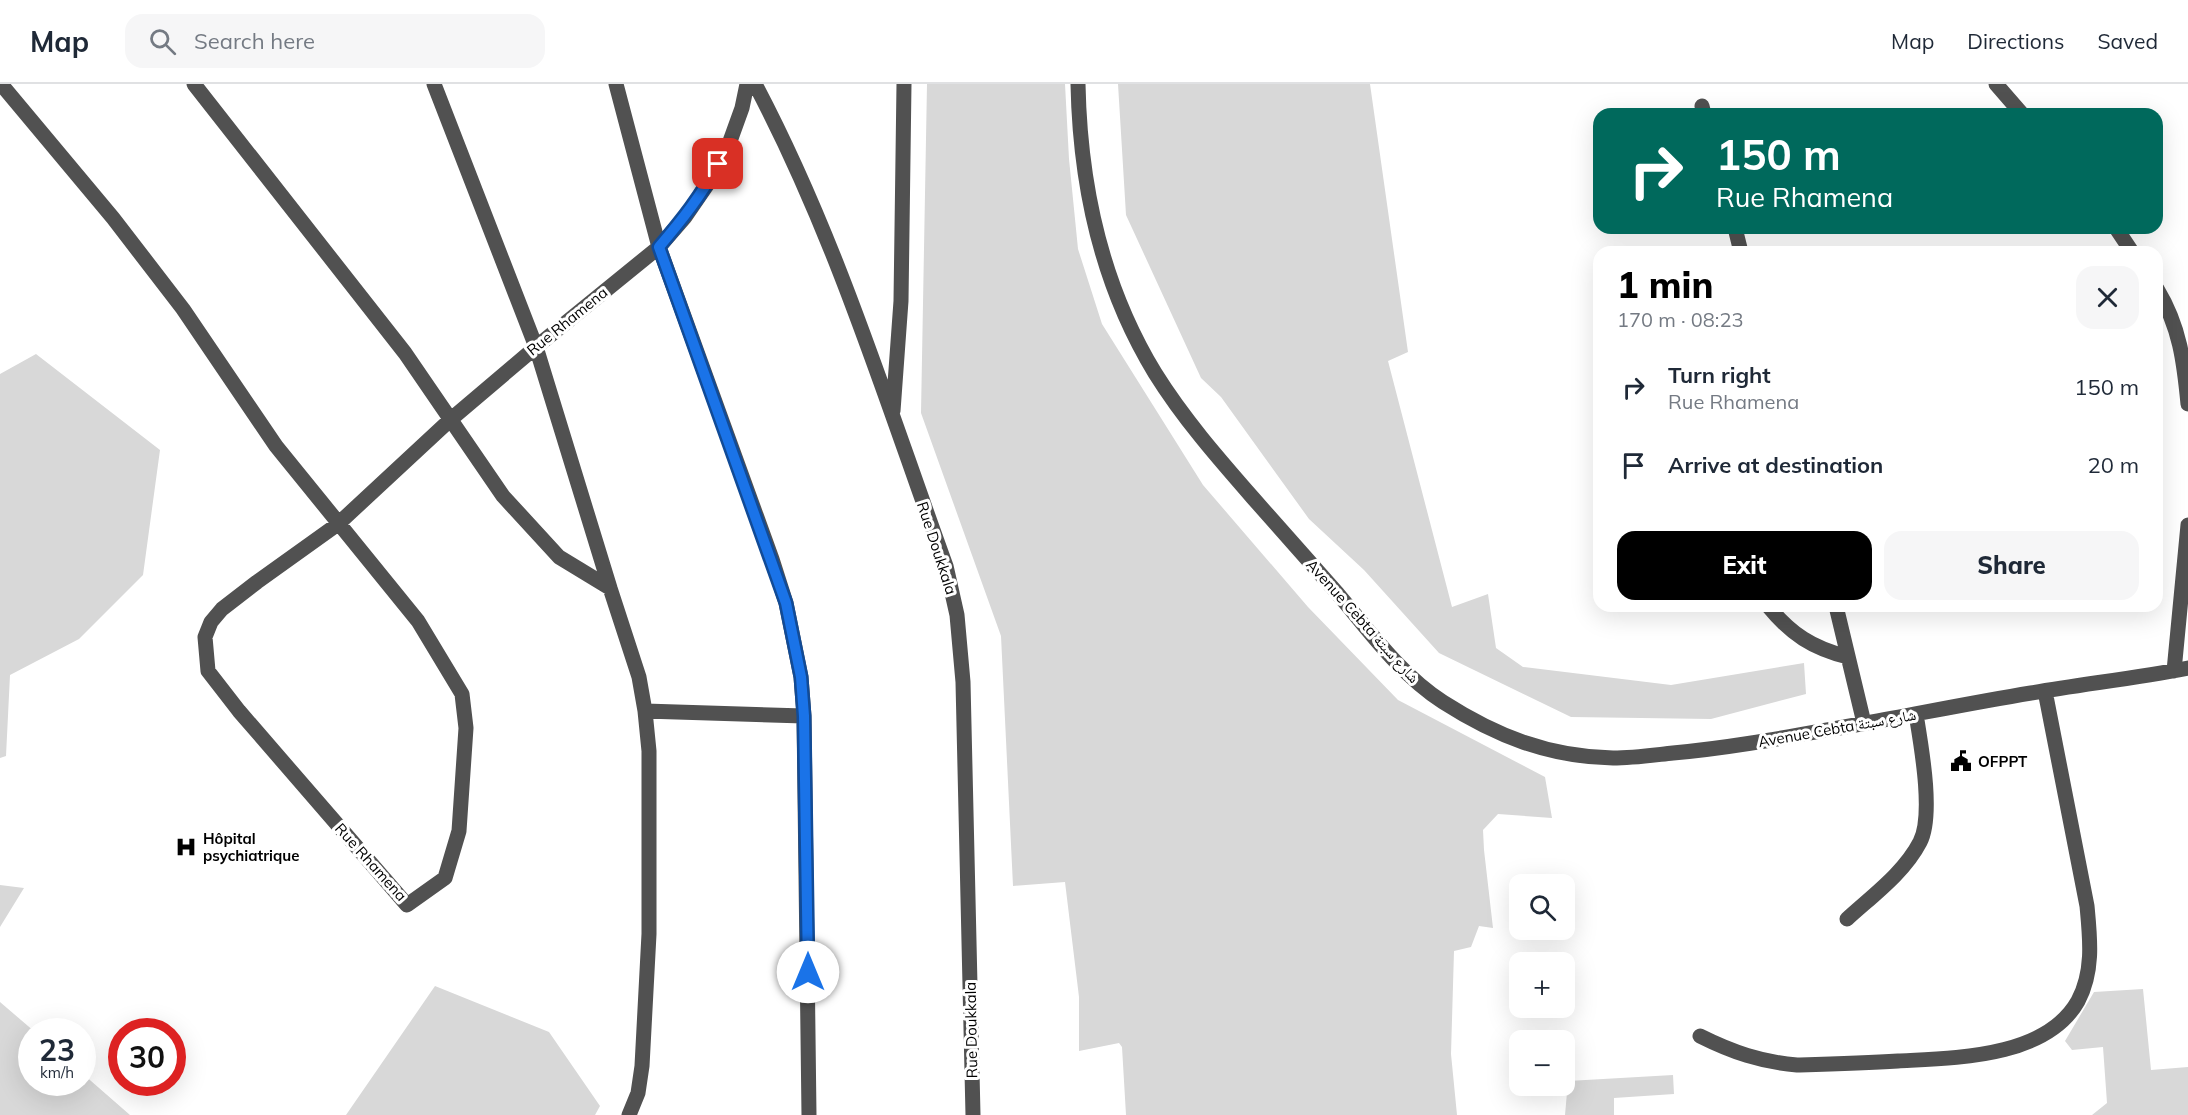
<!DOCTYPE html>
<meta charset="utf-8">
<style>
body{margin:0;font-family:Mulish,"Noto Naskh Arabic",sans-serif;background:#f6f6f7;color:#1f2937;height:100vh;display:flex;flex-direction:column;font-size:22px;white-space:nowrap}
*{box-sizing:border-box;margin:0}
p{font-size:20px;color:#747a83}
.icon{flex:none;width:33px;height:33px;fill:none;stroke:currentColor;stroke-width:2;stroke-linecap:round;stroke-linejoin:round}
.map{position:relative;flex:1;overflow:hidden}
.details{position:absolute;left:1593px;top:162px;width:570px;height:366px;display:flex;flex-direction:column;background:#fff;border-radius:18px;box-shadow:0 6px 24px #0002}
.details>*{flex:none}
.guide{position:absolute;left:1593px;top:24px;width:570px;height:126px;border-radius:18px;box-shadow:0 6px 24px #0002;background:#00695c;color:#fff;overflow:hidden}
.tools{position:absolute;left:1509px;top:790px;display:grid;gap:12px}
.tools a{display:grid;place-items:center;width:66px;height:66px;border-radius:12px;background:#fff;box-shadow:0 6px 24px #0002;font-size:30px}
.speed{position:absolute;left:18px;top:934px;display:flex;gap:12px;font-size:30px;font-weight:700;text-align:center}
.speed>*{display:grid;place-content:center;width:78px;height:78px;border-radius:50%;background:#fff;box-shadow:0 6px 24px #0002;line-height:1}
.speed small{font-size:15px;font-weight:400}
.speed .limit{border:9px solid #d22;background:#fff;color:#111}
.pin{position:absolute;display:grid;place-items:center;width:51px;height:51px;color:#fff;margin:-26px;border-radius:12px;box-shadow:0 3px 9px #0006}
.me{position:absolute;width:66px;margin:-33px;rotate:0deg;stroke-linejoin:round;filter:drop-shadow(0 0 4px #0008)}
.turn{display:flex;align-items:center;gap:21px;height:126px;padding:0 24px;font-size:27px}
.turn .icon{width:78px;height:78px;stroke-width:2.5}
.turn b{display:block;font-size:42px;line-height:51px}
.round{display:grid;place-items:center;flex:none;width:63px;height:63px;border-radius:18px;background:#f6f6f7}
.headline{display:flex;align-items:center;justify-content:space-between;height:102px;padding:0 24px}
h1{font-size:36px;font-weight:800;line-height:45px;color:#000}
.action{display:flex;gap:12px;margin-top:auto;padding:12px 24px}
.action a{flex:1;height:69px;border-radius:18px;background:#000;color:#fff;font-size:24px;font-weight:800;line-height:69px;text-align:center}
.action a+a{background:#f6f6f7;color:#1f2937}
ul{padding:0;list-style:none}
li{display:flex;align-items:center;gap:18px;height:78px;padding:0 24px}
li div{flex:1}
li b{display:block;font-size:22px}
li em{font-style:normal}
header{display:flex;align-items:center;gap:36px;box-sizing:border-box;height:84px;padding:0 30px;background:#fff;border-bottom:2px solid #e0e1e3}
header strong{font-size:28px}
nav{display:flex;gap:33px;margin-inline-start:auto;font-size:21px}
.search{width:420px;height:54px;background:#f6f6f7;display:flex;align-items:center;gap:15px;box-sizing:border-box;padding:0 21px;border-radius:18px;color:#747a83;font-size:22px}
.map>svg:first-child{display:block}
.green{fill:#d8d8d8}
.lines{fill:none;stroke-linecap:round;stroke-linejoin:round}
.minor{stroke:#515151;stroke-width:15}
.route-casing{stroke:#114b97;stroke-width:15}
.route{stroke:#1a73e8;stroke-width:10}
.labels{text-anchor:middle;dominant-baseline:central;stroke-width:6;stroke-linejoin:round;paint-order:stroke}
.street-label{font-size:15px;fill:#000;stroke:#fff}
.poi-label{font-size:15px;font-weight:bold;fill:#000;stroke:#fff;text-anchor:start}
</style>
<header>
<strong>Map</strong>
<div class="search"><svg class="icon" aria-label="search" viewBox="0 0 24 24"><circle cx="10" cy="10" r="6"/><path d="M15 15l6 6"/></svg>Search here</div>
<nav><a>Map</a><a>Directions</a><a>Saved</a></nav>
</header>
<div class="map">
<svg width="2188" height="1031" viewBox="0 0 2188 1031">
<rect width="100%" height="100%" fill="#fff"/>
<path class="green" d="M927,0H1065L1069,75L1078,165L1102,240L1203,401L1308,523L1398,616L1545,693L1552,734L1498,730L1483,746L1484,766L1493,844L1479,842L1471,863L1454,867L1451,970L1457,1031H1126L1122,963L1119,959L1079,967V913L1065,798L1013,802L1001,552L921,329Z
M1118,0H1370L1408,268L1388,277L1452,523L1488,510L1496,564L1523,583L1671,601L1804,579L1806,610L1711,635L1571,633L1439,569L1364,486L1309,435L1221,313L1201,294L1126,131Z
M36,270L160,366L143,491L79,555L10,591L6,672L0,674V290Z
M0,801L24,804L0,843Z
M435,902L549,948L600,1022L595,1031H346Z
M2143,905L2151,986L2188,983V1031H2092L2107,1019L2103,963L2072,966L2065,957L2094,908Z
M0,918L35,948H32V999H82L83,990L130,1031H0Z
M1673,991L1674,1010L1614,1014V1031H1565L1568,997Z"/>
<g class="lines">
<path class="minor" d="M1,0L113,134L183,225L276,362L418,537L462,610L466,644L459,747L445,794L407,821L239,627L208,587L205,553L211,538L222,525L257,498L338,440L450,336L536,263L659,163L685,133L707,101L729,60L742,24L747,0
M194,0L405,269L503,412L559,473L610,504L639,593L645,627L649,667V850L642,982L638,1009L629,1031
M434,0L536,263L610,504
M616,0L659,163L772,475L786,519L801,593L804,632L809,1031
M755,0C836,153 887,320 946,482L957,531L963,598L973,1031
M1078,0C1080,101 1102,202 1155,289C1183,334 1218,374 1253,414C1281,446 1310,478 1338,510C1370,548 1401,591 1443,618C1496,652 1549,673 1613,674C1633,674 1654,671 1673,669C1739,663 1803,650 1867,639C1922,629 1976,618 2031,609C2083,600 2136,594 2188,584
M1996,0L2022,30
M1702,22L1704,30
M1735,144L1741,168
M2116,144L2132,168
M2157,205C2180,243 2184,278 2188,320
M893,327L901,217L904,0
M1768,522C1791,550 1812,564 1848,573
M1836,522L1864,639
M2174,587L2188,441
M645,627L804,632
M1847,835C1872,812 1904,789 1920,758C1934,731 1921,661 1916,630
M1700,952C1732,968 1761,978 1797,981C1830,980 1864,979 1898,977C1954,974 2046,974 2078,917C2094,887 2090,854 2087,822L2045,607"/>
</g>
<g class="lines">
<defs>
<path id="route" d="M718,80C702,111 681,137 659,163L786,519L801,593L804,632L808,888"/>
</defs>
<use href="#route" class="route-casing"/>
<use href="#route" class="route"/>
</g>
<defs>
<symbol id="civic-bare" viewBox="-9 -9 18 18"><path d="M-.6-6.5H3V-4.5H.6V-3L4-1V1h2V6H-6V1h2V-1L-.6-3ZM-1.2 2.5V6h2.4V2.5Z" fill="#000" stroke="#fff" stroke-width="2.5" paint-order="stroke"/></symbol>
<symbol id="hospital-bare" viewBox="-9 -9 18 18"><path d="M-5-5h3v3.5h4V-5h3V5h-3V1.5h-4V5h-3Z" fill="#000" stroke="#fff" stroke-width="2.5" paint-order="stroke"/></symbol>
</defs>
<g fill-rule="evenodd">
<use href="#civic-bare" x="1946" y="662" width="30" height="30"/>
<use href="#hospital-bare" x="171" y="748" width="30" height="30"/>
</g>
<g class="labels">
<g class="street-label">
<text transform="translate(567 237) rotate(-39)">Rue Rhamena</text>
<text transform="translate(937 464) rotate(72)">Rue Doukkala</text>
<text transform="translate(1363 537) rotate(48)">Avenue Cebta شارع سبتة</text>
<text transform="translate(1837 644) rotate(-10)">Avenue Cebta شارع سبتة</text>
<text transform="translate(371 778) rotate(48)">Rue Rhamena</text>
<text transform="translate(971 946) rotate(-91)">Rue Doukkala</text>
</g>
<g class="poi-label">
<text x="1978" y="677">OFPPT</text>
<text x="203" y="754">Hôpital<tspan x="203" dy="17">psychiatrique</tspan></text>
</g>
</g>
</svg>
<div class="tools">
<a><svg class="icon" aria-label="search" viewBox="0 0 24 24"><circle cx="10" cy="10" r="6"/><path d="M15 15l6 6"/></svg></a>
<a>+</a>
<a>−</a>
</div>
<div class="speed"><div>23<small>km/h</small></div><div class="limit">30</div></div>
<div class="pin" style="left:718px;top:80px;background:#d93025"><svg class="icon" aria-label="arrive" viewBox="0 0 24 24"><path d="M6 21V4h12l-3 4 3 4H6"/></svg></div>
<svg class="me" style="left:808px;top:888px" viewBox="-20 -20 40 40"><circle r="19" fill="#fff"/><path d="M0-13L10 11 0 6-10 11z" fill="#1a73e8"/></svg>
<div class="guide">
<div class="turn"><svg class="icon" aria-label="right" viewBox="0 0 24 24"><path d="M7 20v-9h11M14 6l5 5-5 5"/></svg><div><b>150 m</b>Rue Rhamena</div></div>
</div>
<section class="details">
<div class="headline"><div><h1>1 min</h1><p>170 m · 08:23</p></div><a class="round"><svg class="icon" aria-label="close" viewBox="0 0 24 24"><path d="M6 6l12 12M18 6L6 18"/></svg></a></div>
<ul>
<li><svg class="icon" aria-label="right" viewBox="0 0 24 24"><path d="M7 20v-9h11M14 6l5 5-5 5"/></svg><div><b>Turn right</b><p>Rue Rhamena</p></div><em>150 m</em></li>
<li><svg class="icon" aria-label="arrive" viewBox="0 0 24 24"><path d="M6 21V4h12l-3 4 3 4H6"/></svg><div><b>Arrive at destination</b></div><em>20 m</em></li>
</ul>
<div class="action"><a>Exit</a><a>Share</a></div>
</section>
</div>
